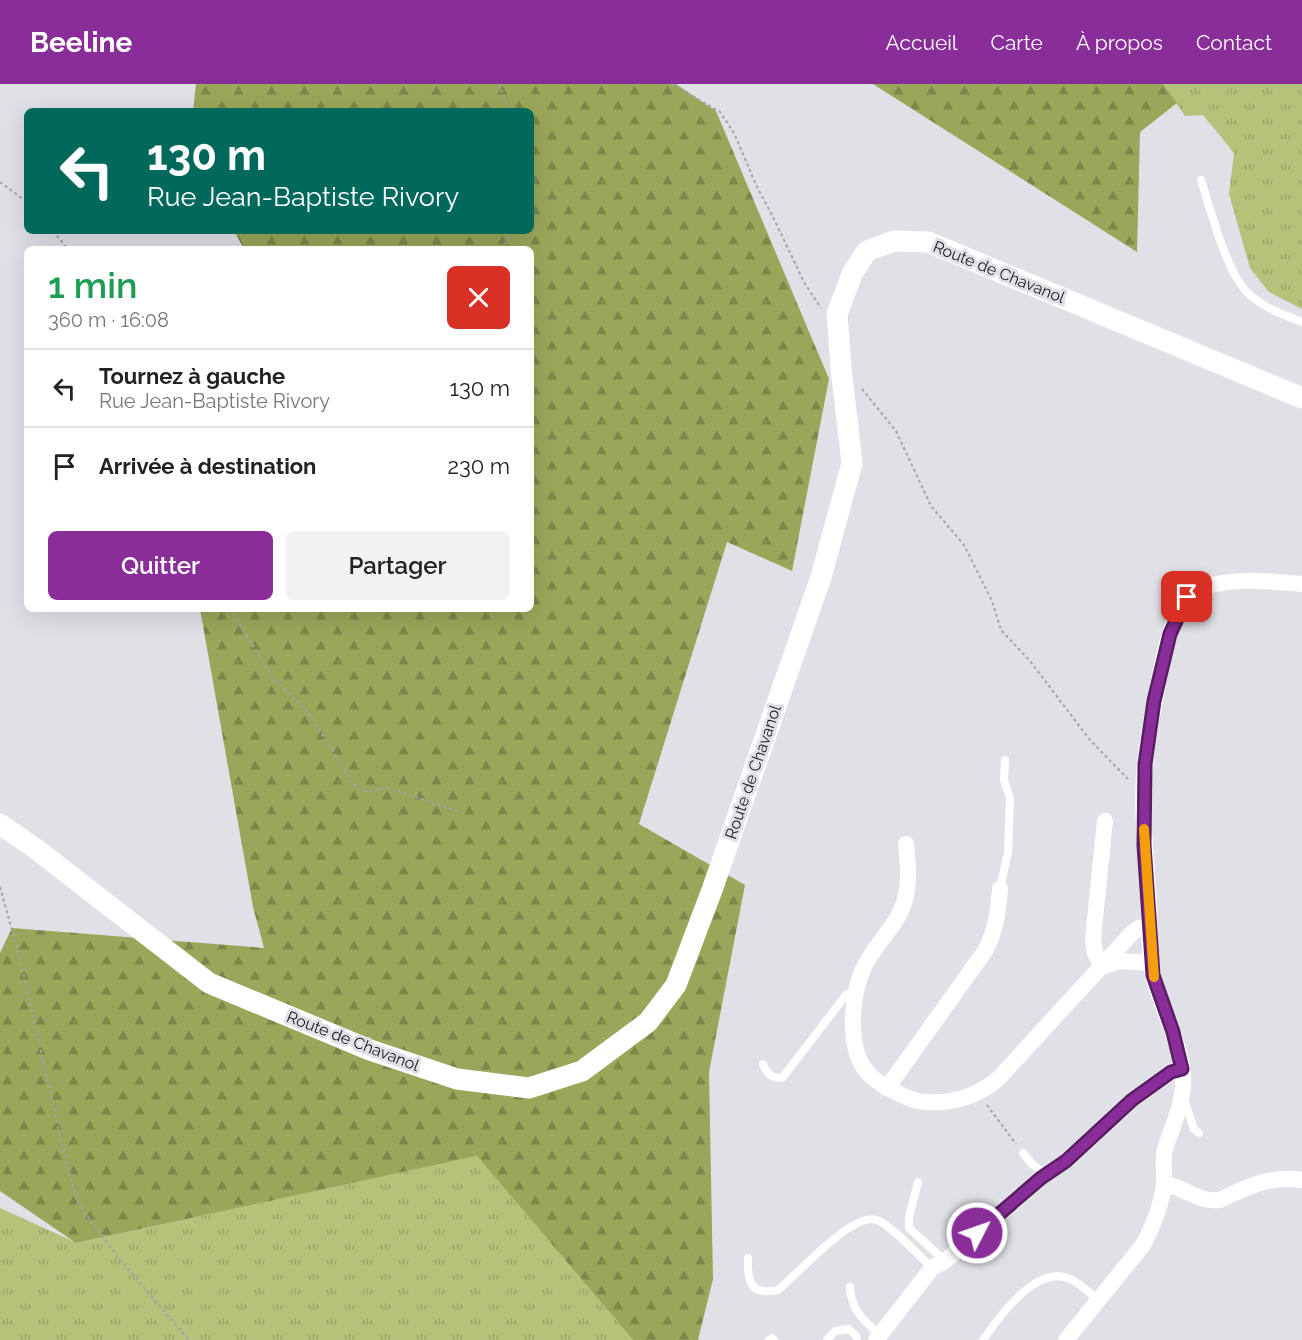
<!DOCTYPE html>
<html lang="fr">
<meta charset="utf-8">
<style>
body{margin:0;font-family:Raleway,sans-serif;background:#f2f2f2;color:#222;height:100vh;display:flex;flex-direction:column;font-size:22px;white-space:nowrap}
*{box-sizing:border-box;margin:0}
p{font-size:20px;color:#767676}
.icon{flex:none;width:33px;height:33px;fill:none;stroke:currentColor;stroke-width:2;stroke-linecap:round;stroke-linejoin:round}
.map{position:relative;flex:1;overflow:hidden}
.details{position:absolute;left:24px;top:162px;width:510px;height:366px;display:flex;flex-direction:column;background:#fff;border-radius:9px;box-shadow:0 6px 24px #0002}
.details>*{flex:none}
.top-card{position:absolute;left:24px;top:24px;width:510px;height:126px;border-radius:9px;box-shadow:0 6px 24px #0002;background:#00695c;color:#fff;overflow:hidden}
.pin{position:absolute;display:grid;place-items:center;width:51px;height:51px;color:#fff;margin:-26px;border-radius:12px;box-shadow:0 3px 9px #0006}
.me{position:absolute;width:66px;margin:-33px;rotate:49deg;stroke-linejoin:round;filter:drop-shadow(0 0 4px #0008)}
.turn{display:flex;align-items:center;gap:21px;height:126px;padding:0 24px;font-size:27px}
.turn .icon{width:78px;height:78px;stroke-width:2.5}
.turn b{display:block;font-size:42px;line-height:51px}
.round{display:grid;place-items:center;flex:none;width:63px;height:63px;border-radius:9px;background:#f2f2f2}
.overview{display:flex;align-items:center;justify-content:space-between;height:102px;padding:0 24px}
h1{font-size:36px;font-weight:600;line-height:45px;color:#1e9e55}
.button{display:flex;gap:12px;margin-top:auto;padding:12px 24px}
.button a{flex:1;height:69px;border-radius:9px;background:#892d98;color:#fff;font-size:24px;font-weight:600;line-height:69px;text-align:center}
.button a+a{background:#f2f2f2;color:#222}
ul{padding:0;list-style:none}
li{display:flex;align-items:center;gap:18px;height:78px;padding:0 24px;border-top:2px solid #e0e0e0}
li div{flex:1}
li b{display:block;font-size:22px}
li em{font-style:normal}
header{display:flex;align-items:center;gap:36px;box-sizing:border-box;height:84px;padding:0 30px;background:#892d98;color:#fff}
header strong{font-size:28px}
nav{display:flex;gap:33px;margin-inline-start:auto;font-size:21px}
.map>svg:first-child{display:block}
.grass{fill:url(#grass-tufts)}
.forest{fill:url(#forest-firs)}
.lines{fill:none;stroke-linecap:round;stroke-linejoin:round}
.path{stroke:#a2a3a7;stroke-width:2;stroke-dasharray:3 3;stroke-linecap:butt}
.service{stroke:#fff;stroke-width:8}
.minor{stroke:#fff;stroke-width:16}
.tertiary{stroke:#fff;stroke-width:21}
.route-casing{stroke:#591d63;stroke-width:15}
.route{stroke:#892d98;stroke-width:10}
.slow{stroke:#f59e0b;stroke-width:10}
.labels{text-anchor:middle;dominant-baseline:central;stroke-width:6;stroke-linejoin:round;paint-order:stroke}
.street-label{font-size:16px;fill:#1a1a1c;stroke:#dfe1e6}
</style>
<header>
<strong>Beeline</strong>
<nav><a>Accueil</a><a>Carte</a><a>À propos</a><a>Contact</a></nav>
</header>
<div class="map">
<svg width="1302" height="1256" viewBox="0 0 1302 1256">
<defs>
<pattern id="grass-tufts" width="24" height="20" patternUnits="userSpaceOnUse" patternTransform="scale(1.5)"><rect width="24" height="20" fill="#b4c27a"/><path d="M3 7l-1-3M5 7V3M7 7l1-3M15 17l-1-3M17 17v-4M19 17l1-3" fill="none" stroke="#9aa669"/></pattern>
<pattern id="forest-firs" width="22" height="20" patternUnits="userSpaceOnUse" patternTransform="scale(1.5)"><rect width="22" height="20" fill="#9aa75a"/><path d="M5 1l3.5 6h-7zM16 11l3.5 6h-7z" fill="#7d874a"/></pattern>
</defs>
<rect width="100%" height="100%" fill="#dfe1e6"/>
<path class="grass" d="M1163,0H1302V225L1269,208L1250,184L1229,110L1234,69L1203,31L1185,32Z
M477,1072L633,1256H0V1124L77,1159Z"/>
<path class="forest" d="M196,0H676L716,27L829,295L792,487L727,458L639,740L745,801L709,988L713,1195L698,1256H633L477,1072L76,1159L0,1107V869L12,844L264,864L253,823L200,525H531V165H244L234,147H531V27H193Z
M873,0H1163L1177,19L1140,48L1137,168Z"/>
<g class="lines">
<path class="path" d="M499,0L509,27
M672,0L720,28L734,49L757,103L771,129L805,200L821,224
M0,98L27,118
M53,147L68,165
M501,165L513,147
M862,305L896,347L931,422L964,461L992,517L1001,546L1030,577L1090,656L1128,695
M230,525L273,594L308,628L356,704L369,708L386,703L458,727
M0,803L23,887L59,1047L77,1118L120,1176L189,1256
M987,1021L1016,1060"/>
<path class="service" d="M1201,96C1211,126 1226,189 1249,210C1264,224 1284,231 1302,238
M1000,805L1008,768L1010,714L1004,696L1005,676
M763,980C766,988 771,994 779,994L783,993L846,911L853,908H856
M1184,1015L1194,1045L1199,1049
M1023,1069L1032,1080L1046,1091
M918,1098L909,1133V1144L945,1177
M748,1174C747,1198 751,1212 778,1206C798,1190 853,1127 877,1136C890,1140 920,1173 932,1184
M850,1203C851,1226 864,1237 880,1251
M769,1256L772,1254L774,1256
M827,1256L835,1247L849,1245L856,1252L857,1256
M983,1256C998,1234 1033,1186 1064,1193C1077,1196 1088,1208 1098,1216"/>
<path class="minor" d="M906,760C908,779 910,800 904,819C896,843 874,861 863,885C851,913 846,967 869,990C876,998 886,1003 896,1008C905,1013 915,1018 926,1018C953,1020 976,1013 998,995L1132,849L1139,844L1150,843
M1102,883L1095,869L1093,854L1105,737
M1102,883L1120,877L1151,879
M887,1004L985,867C996,847 998,828 1000,805
M1164,1100C1184,1102 1197,1119 1220,1116C1247,1103 1270,1091 1302,1096
M876,1256L932,1184L945,1177L1041,1094L1066,1077L1132,1016L1171,988L1182,985
M1066,1256L1143,1161C1153,1142 1161,1123 1164,1101C1165,1090 1162,1077 1165,1065C1172,1042 1184,1020 1183,995C1182,959 1161,926 1153,891C1148,870 1150,845 1149,823C1147,775 1140,727 1145,678C1149,644 1156,610 1163,576C1167,559 1175,524 1187,513C1211,491 1272,497 1302,500"/>
<path class="tertiary" d="M0,740L36,765L209,899L370,966L457,995L529,1004L582,987L648,938L676,901L712,806L821,493L852,379L841,284L837,230L852,190L867,167L894,157L928,158L1302,314"/>
</g>
<g class="lines">
<defs>
<path id="route" d="M977,1149L1041,1094L1066,1077L1132,1016L1171,988L1182,985L1173,948L1153,891L1144,761L1145,680L1154,617L1170,550L1187,513"/>
</defs>
<use href="#route" class="route-casing"/>
<use href="#route" class="route"/>
<path class="slow" d="M1144,745L1154,893"/>
</g>
<g class="labels">
<g class="street-label">
<text transform="translate(999 188) rotate(22)">Route de Chavanol</text>
<text transform="translate(753 688) rotate(-71)">Route de Chavanol</text>
<text transform="translate(353 957) rotate(21)">Route de Chavanol</text>
</g>
</g>
</svg>
<div class="pin" style="left:1187px;top:513px;background:#d93025"><svg class="icon" aria-label="arrive" viewBox="0 0 24 24"><path d="M6 21V4h12l-3 4 3 4H6"/></svg></div>
<svg class="me" style="left:977px;top:1149px" viewBox="-20 -20 40 40"><circle r="17" fill="#892d98" stroke="#fff" stroke-width="3"/><path d="M0-11L8 9 0 5-8 9z" fill="#fff"/></svg>
<div class="top-card">
<div class="turn"><svg class="icon" aria-label="left" viewBox="0 0 24 24"><path d="M17 20v-9H6M10 6l-5 5 5 5"/></svg><div><b>130 m</b>Rue Jean-Baptiste Rivory</div></div>
</div>
<section class="details">
<div class="overview"><div><h1>1 min</h1><p>360 m · 16:08</p></div><a class="round" style="background:#d93025;color:#fff"><svg class="icon" aria-label="close" viewBox="0 0 24 24"><path d="M6 6l12 12M18 6L6 18"/></svg></a></div>
<ul>
<li><svg class="icon" aria-label="left" viewBox="0 0 24 24"><path d="M17 20v-9H6M10 6l-5 5 5 5"/></svg><div><b>Tournez à gauche</b><p>Rue Jean-Baptiste Rivory</p></div><em>130 m</em></li>
<li><svg class="icon" aria-label="arrive" viewBox="0 0 24 24"><path d="M6 21V4h12l-3 4 3 4H6"/></svg><div><b>Arrivée à destination</b></div><em>230 m</em></li>
</ul>
<div class="button"><a>Quitter</a><a>Partager</a></div>
</section>
</div>
